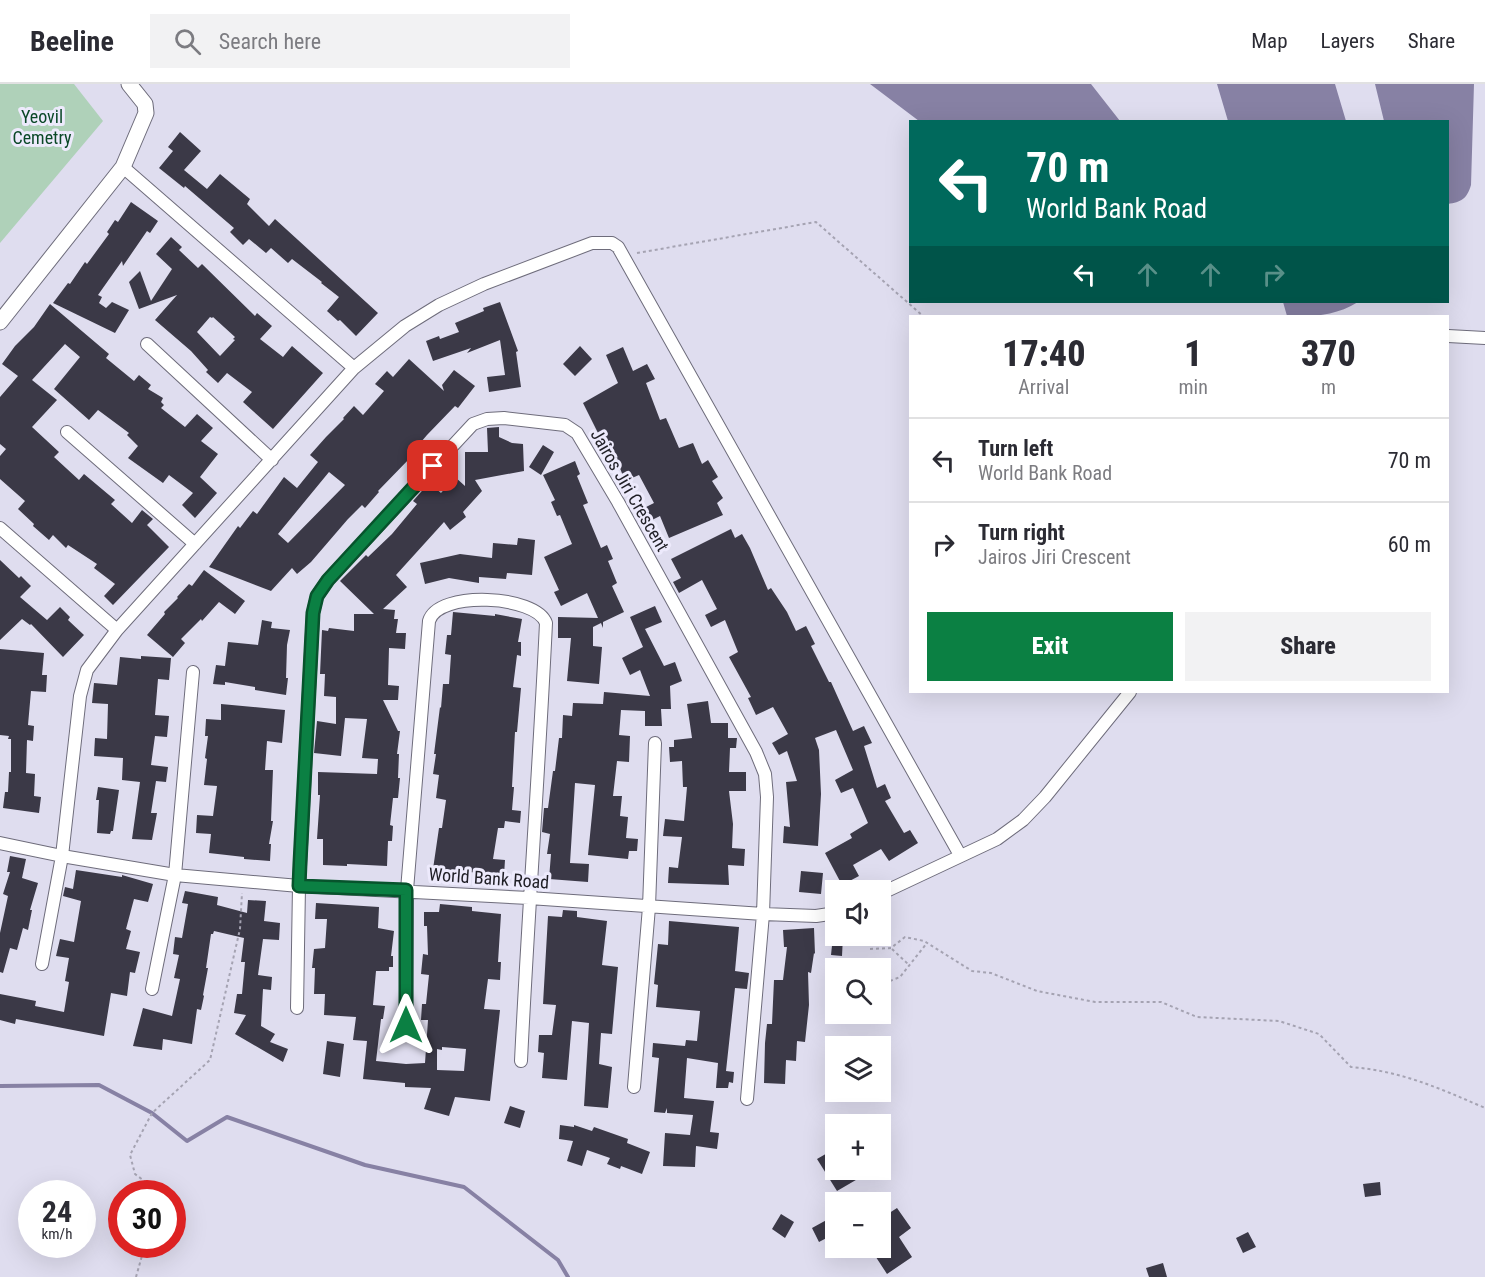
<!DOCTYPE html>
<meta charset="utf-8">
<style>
body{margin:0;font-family:"Roboto Condensed",sans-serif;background:#f2f2f3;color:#2b2b33;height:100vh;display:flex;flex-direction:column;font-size:22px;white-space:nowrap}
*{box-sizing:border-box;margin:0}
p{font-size:20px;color:#7c7c81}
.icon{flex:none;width:33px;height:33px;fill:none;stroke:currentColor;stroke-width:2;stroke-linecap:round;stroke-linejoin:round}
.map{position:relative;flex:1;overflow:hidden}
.side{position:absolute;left:909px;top:231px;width:540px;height:378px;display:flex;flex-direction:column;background:#fff;border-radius:0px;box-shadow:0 6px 24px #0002}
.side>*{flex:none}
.top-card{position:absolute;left:909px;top:36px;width:540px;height:183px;border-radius:0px;box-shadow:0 6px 24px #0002;background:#00695c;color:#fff;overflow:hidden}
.controls{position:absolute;left:825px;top:796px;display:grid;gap:12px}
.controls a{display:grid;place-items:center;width:66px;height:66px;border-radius:0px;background:#fff;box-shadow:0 6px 24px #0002;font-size:30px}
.speed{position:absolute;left:18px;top:1096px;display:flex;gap:12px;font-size:30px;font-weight:700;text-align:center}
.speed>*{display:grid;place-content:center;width:78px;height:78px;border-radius:50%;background:#fff;box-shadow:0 6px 24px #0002;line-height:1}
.speed small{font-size:15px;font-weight:400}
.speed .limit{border:9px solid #d22;background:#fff;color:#111}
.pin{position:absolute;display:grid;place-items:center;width:51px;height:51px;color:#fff;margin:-26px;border-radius:12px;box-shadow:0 3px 9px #0006}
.me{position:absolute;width:66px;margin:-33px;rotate:0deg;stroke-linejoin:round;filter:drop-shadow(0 0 4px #0008)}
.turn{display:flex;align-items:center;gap:21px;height:126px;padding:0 18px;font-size:27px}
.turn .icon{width:78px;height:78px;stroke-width:2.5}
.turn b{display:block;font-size:42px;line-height:51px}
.lanes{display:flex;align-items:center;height:57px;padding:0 18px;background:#0003;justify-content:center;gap:30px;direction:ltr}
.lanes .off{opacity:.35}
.eta{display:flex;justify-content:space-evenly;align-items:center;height:102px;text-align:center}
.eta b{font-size:36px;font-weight:800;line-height:42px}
.primary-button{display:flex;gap:12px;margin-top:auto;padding:12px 18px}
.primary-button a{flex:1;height:69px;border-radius:0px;background:#0b8043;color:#fff;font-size:24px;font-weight:800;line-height:69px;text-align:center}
.primary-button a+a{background:#f2f2f3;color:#2b2b33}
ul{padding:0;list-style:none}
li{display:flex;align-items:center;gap:18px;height:84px;padding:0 18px;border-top:2px solid #e1e1e2}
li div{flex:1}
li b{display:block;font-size:22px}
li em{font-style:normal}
header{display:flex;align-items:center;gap:36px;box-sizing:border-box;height:84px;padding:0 30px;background:#fff;border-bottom:2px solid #e1e1e2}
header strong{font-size:28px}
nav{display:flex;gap:33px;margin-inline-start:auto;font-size:21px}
.search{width:420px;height:54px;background:#f2f2f3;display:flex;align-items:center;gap:15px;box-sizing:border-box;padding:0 21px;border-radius:0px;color:#7c7c81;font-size:22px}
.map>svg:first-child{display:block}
.green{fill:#afd1b9}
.water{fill:#8781a4}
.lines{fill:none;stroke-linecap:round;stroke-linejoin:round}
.stream{stroke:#8781a4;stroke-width:4}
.building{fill:#3b3947;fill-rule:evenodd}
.minor-casing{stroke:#6e6c7b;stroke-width:14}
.tertiary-casing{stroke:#6e6c7b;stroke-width:17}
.path{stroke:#a5a3b2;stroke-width:2;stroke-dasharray:3 3;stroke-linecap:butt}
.minor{stroke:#fff;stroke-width:12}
.tertiary{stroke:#fff;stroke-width:15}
.route-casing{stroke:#07532c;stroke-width:15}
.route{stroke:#0b8043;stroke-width:10}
.labels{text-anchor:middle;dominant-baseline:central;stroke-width:6;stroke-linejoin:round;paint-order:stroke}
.park-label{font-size:18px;fill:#0a4827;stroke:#edeafc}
.street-label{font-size:18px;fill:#201f26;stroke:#edeafc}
</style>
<header>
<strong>Beeline</strong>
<div class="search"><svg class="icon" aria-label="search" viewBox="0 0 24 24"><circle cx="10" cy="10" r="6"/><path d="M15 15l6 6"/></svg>Search here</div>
<nav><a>Map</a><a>Layers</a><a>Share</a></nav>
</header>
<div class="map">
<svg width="1485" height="1193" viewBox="0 0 1485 1193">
<rect width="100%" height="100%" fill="#dfddef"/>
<path class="green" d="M0,0H74L103,37L0,159Z"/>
<path class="water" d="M870,0H1091L1120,37H919Z
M1217,0H1335L1346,37H1228Z
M1375,0H1474L1471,101C1467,115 1461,118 1448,120V38L1384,37Z
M1283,218H1358C1335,232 1314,233 1287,232Z"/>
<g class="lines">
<path class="stream" d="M0,1002L99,1001L152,1029L187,1057L227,1033L365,1081L464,1103L558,1176L568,1193"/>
</g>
<path class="building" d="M180,48L201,67L184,86L207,105L220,90L250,115L247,120L269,142L275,135L378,229L356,252L340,236L338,237L327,227L339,213L321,199L322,198L292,175L288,179L271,164L266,169L249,155L243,161L230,148L234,144L185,102L184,104L159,84L173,67L168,63Z
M131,118L158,137L150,149L147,147L123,182L122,177L98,211L102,213L99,219L106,224L112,218L129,226L115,249L53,219L68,199L70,200L85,178L87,180L109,150L107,148L115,136L118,138Z
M171,153L182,163L179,166L198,184L202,180L255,232L257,229L272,242L260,255L283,273L292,262L323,289L273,345L243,318L252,308L227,289L218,299L206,288L208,286L191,267L155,236L177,211L139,225L129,198L140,187L151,217L172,185L156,170ZM210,233L212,234L213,233L235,253L233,255L235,256L220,272L197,248Z
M500,218L518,267L516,268L521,303L489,308L487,293L505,291L500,256L467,269L471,264L433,277L426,257L439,252L440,255L459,248L455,239L484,227L483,224Z
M50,220L109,270L106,274L134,297L139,291L151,301L148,305L163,314L161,318L164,321L161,324L185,343L197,330L213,344L201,357L218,370L200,393L217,409L195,434L182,421L193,409L169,391L163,399L128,374L138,362L127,351L129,349L98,326L89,336L54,305L80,273L65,260L32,296L57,316L32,343L59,368L54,373L79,396L84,390L115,416L111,420L132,439L142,426L153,435L147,441L169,463L113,521L104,512L115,500L94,484L97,480L68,461L66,464L53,451L49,456L33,442L34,440L18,425L25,417L0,395V372L6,365L0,360V313L18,292L2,280L15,262L34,243Z
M580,262L592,275L575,292L563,280Z
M623,263L633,287L647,280L655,295L646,299L660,336L666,334L679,364L693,359L702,380L708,376L718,393L712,397L723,414L717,419L723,431L669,454L660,432L650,437L644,424L654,419L639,391L625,397L616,374L613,376L605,356L602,357L583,319L618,299L606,271Z
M409,275L444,307L442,301L454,286L475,302L458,324L455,322L427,351L409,372L411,373L378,407L379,408L365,424L362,421L348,435L311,478L297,490L292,484L271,507L209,483L238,442L240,444L253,427L257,430L284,393L297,404L318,378L310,371L326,353L344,335L343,334L354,322L363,331L384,307L375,300L387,287L393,293ZM329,388L345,401L288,459L278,450Z
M499,343V353L512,359L523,360L524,387L475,396L482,407L463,428L466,433L450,446L444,438L396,491L407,503L383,525L395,526L394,535H398L396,549H406L405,565L389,564L388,601L399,602L398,616H383L398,647H400L397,670H399L398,694H400L398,714H393L390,741L393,742L392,757H388L387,782L347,780V782L323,781V755H317L320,711H318V688L377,690L378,675L362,674L367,635L345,634L341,672L314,669L317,637L336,640V613L324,612L325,590H320L322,546L328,547L329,544L354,547V530H374L340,497L366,471L368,473L392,450L417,420L413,417L429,399L441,409L455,393L465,402V368H488L487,344Z
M543,361L554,368L541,391L529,383Z
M575,377L580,390L577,392L588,419L583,421L601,464L607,461L613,475L608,477L617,499L612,502L624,528L603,538V544L601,539L593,543V562L602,563L599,600L567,597L571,554H558V533L598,534L587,509L561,522L554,508L559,506L544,473L572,460L560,431L557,432L551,418L555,416L543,391Z
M731,445L735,454L742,450L750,464L768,506L771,504L787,528L796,547L806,542L815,560L811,562L829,598H831L853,647L864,642L872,659L864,662L877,704L885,700L891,714L885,717L904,749L910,746L918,759L889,777L881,765L853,781L859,792L842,801L825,769L852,754L850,750L868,739L853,704L841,709L835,696L853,686L836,646L815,654L819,666L821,710L818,762L783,759L784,742L790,743L786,698L797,697L787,667L779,671L772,659L788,650L773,623L756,631L748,614L751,613L729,573L738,568L725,536L711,543L705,531L717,525L702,496L679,509L673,498L681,494L671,475Z
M518,454L535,456L532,491L507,489L506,495L479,493V499L449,494L425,500L420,479L460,470L492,474L493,459L517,461Z
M0,476L19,494L21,492L31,502L20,513L47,536L60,523L70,533L68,536L84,551L63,573L31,540L30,541L22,535L0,556Z
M204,486L245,517L235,530L219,518L202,537L201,535L181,555L185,559L173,573L147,551L165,530L164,528L178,514L177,513L189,500L192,502Z
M655,522L662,538L645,545L664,582L675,578L682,597L670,602L671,625H661L662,642H645V627L621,626L619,651L630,652L629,678L617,677L613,712H622L620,732L628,733L626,754L638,755L637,767H629L628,775L588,771L595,701L575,699L570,779L589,780L588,798L549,795L551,770H547L550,750L542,748L544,724H548L553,687H555L559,654H562L563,631L572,632L573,619L603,620L604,608L650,612L640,586L630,591L622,574L643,563L630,533Z
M453,528L495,532V530L522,535L518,558H521V572L517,571L513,603L521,604L517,648H515L512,703H514L512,726L521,727L520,739L505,737L504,744H498L493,775L505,776L504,791L433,785L439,744H442L446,716L436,714L439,691L433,690L436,670H434L440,623L441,624L443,600H449L451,571L445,570L447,551H451Z
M262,536L272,538L271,544L290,546L287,561L286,594H288L286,611L255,606V603L225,598V601L213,600L216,581L225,582L228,558L258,561Z
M0,565L44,569L42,591H47L46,608L31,607L28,641L34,642L33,657L27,656L26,689L35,690L34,712L41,713L39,729L3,724L5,708H8L9,688H11V655H8L9,652L0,651Z
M141,572L171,574L169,596L158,595L155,631L169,632L167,653L155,652L151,681L168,683L166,698L156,697L151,729H157L152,756L132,755L140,698L122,696L123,674L94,672L95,654L107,655L108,620L92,619L94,599L117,601L120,573L141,575Z
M708,617L711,639H728V654H737L736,664H730L729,688H746V707H729L733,740L732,764L745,765L744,782L728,781L729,801L668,799L669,783L678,784L682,753L663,752L665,735L684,737L687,703H683L682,677L670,678L669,663H674V656L692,654L687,620Z
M221,620L285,626L282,659L267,657L265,686H273L271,737H273L269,760H271L270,777L244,775V773L209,769L211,750L196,749L197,731L213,732L217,702L204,701L207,675L205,674L208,652H205L206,635L221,636Z
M98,703L119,706L113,747H111L110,750L97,749L99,716H96Z
M10,772L26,775L22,794L38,799L30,826H32L28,846L23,844L17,866L10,864L3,889L0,888V849L8,812L3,810L10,788H7Z
M76,786L122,793V791L153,800L148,818L134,815L126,845L131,847L126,865L140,868L135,889L130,888L127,912L111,909L104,952L16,935L15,940L0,936V910L36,917L35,922L64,928L69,898L65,897L69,874L56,872L60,855L74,858L81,817L63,812L65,803L73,805Z
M801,787L823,789L821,810L799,808Z
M185,807L218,813L217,821L247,829L248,816L266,817L264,837L280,839L279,856L263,855L258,891L272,893L271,906L263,905L261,942L275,950L270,958L288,965L283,978L235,950L246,931L234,929L237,910H242L245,878H241L244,854L214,847L213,850H211L206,884H208L203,911L204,912L201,926L197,925L192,960L163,955L162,966L133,962L143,924L172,932L180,895L174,894L179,871L173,870L175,853L182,854L188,820L182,819Z
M316,819L379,823L378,844L394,847L391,872H393V883H389V887H376L373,921L385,922L383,935H381L376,977L406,980L425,979L428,936H421L422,920H426L429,891L421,890L423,870L428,871L427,842H424V828H439L440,820L472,823V827L501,830L498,878H501L500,896L488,895L484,925L500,926L490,1017L455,1013L449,1032L424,1025L431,1004L405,1003V999L363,995L367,957L353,956L356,933L324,931L325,910H314L315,884H312L314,865L325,864L327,835H315ZM442,963L466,965L464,987L437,986V965L442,966Z
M563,826L577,827V833L607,837L602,881L618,883L612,950L601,949L599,980L612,983L608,1024L584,1022L589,939L572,937L567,996L542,994L544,969L538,968L539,951H552L556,921L543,920L548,832L562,833Z
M669,837L739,843L735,887L749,889L747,905L735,904L726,987L734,988L733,999L729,998L728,1004H716L718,979L687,974L684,1014L714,1017L710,1048L719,1049L717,1065L696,1062L695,1083L663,1082L665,1049L690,1051L693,1031L667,1029V1024L665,1029L654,1028L659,974L652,973L653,959L685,962L686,956L697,957L700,927L656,923L658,901L654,900L658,860L668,861Z
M814,844L815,870L814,869L811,889L808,888L809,921L805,958L797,957L796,977L786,976L785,1000L764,999L765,959L767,940H772L774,896H783L787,863H784L783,846Z
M833,852H843L842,872L831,871Z
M327,957L344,960L340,993L323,990Z
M510,1022L525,1027L520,1044L504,1039Z
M560,1041L574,1043V1041L592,1047L594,1043L628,1055L627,1059L650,1068L642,1090L621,1082L620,1085L607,1080L610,1074L587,1066L582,1082L567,1077L573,1057L559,1055Z
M836,1064V1086H857L861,1093L837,1107L817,1075Z
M1380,1098L1381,1111L1365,1113L1363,1100Z
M897,1124L911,1144L899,1153L912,1173L887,1190L870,1164H880V1135Z
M781,1130L794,1138L785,1154L772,1145Z
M832,1133L836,1139V1149L819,1158L812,1144Z
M1248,1148L1256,1163L1243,1169L1236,1154Z
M1163,1179L1167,1193H1149L1146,1184Z"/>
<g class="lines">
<defs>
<path id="minor" d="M1448,252L1485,254
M147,260L272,376
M354,284L405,242L439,221L484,200L592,159H612L618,163L960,771
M67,348L195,460
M0,444L117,546
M0,759L62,772L175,791L299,802L529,814L763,830L816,832L836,829
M880,810L997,755L1023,736L1045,713L1130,608
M42,880L62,772L80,612L87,586L117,546L354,284L123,83
M152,905L175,791L193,588
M297,924L299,802L313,529L317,512L328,496L473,340L487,335L504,334L565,341L577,349L618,418L756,668L765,690L767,713L763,830L747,1015
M406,941L407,806L429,537C438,506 536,511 546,539C539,686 528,831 521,977
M634,1003L649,823L655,659"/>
<path id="tertiary" d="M0,238L123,83L146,29L145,20L129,0"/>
</defs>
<use href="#minor" class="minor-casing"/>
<use href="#tertiary" class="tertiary-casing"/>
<path class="path" d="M637,169L816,138L923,232
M870,865L891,864L905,853L924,857L972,887L991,889L1037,907L1095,918H1161L1197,933L1279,937L1319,950L1351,983C1401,987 1439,1004 1485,1024
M892,865L909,881
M890,897L900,893L927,859
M158,1110L159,1108L135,1090L130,1071L152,1029L210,976L240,845L242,809
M136,1193L145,1161"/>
<use href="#minor" class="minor"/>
<use href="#tertiary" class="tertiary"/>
</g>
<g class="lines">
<defs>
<path id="route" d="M406,941V806L299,802L300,779L313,529L317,512L328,496L433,382"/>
</defs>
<use href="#route" class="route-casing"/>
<use href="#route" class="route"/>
</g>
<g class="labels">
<g class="park-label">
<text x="42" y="32">Yeovil<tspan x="42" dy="21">Cemetry</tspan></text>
</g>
<g class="street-label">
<text transform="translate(630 406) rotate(60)">Jairos Jiri Crescent</text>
<text transform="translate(489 794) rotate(4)">World Bank Road</text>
</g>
</g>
</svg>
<div class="controls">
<a><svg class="icon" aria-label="sound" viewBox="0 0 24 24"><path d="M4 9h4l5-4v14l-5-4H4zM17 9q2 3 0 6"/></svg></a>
<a><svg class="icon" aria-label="search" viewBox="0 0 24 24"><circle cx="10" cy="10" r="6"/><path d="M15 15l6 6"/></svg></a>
<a><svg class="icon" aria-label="layers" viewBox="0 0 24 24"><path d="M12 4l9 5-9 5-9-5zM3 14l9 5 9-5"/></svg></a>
<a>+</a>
<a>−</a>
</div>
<div class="speed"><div>24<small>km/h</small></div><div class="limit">30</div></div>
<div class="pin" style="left:433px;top:382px;background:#d93025"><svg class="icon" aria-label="arrive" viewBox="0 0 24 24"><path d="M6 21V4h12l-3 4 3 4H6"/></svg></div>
<svg class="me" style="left:406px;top:941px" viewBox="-20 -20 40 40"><path d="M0-17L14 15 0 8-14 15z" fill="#0b8043" stroke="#fff" stroke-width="4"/></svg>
<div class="top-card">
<div class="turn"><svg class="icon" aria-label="left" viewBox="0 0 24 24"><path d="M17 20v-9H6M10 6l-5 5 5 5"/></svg><div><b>70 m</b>World Bank Road</div></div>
<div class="lanes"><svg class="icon" aria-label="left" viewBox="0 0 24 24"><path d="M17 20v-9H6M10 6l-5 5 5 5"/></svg><svg class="icon off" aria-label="ahead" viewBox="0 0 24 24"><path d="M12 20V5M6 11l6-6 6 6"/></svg><svg class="icon off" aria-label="ahead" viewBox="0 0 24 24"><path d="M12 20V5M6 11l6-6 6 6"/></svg><svg class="icon off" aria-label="right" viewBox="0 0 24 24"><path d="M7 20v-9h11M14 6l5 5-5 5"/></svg></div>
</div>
<section class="side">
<div class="eta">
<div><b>17:40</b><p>Arrival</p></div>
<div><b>1</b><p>min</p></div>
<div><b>370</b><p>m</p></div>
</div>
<ul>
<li><svg class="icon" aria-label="left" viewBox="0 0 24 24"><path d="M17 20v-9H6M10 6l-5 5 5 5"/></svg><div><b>Turn left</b><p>World Bank Road</p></div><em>70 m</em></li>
<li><svg class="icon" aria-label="right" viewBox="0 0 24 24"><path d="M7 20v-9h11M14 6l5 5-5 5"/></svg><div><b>Turn right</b><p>Jairos Jiri Crescent</p></div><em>60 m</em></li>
</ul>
<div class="primary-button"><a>Exit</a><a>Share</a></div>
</section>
</div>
